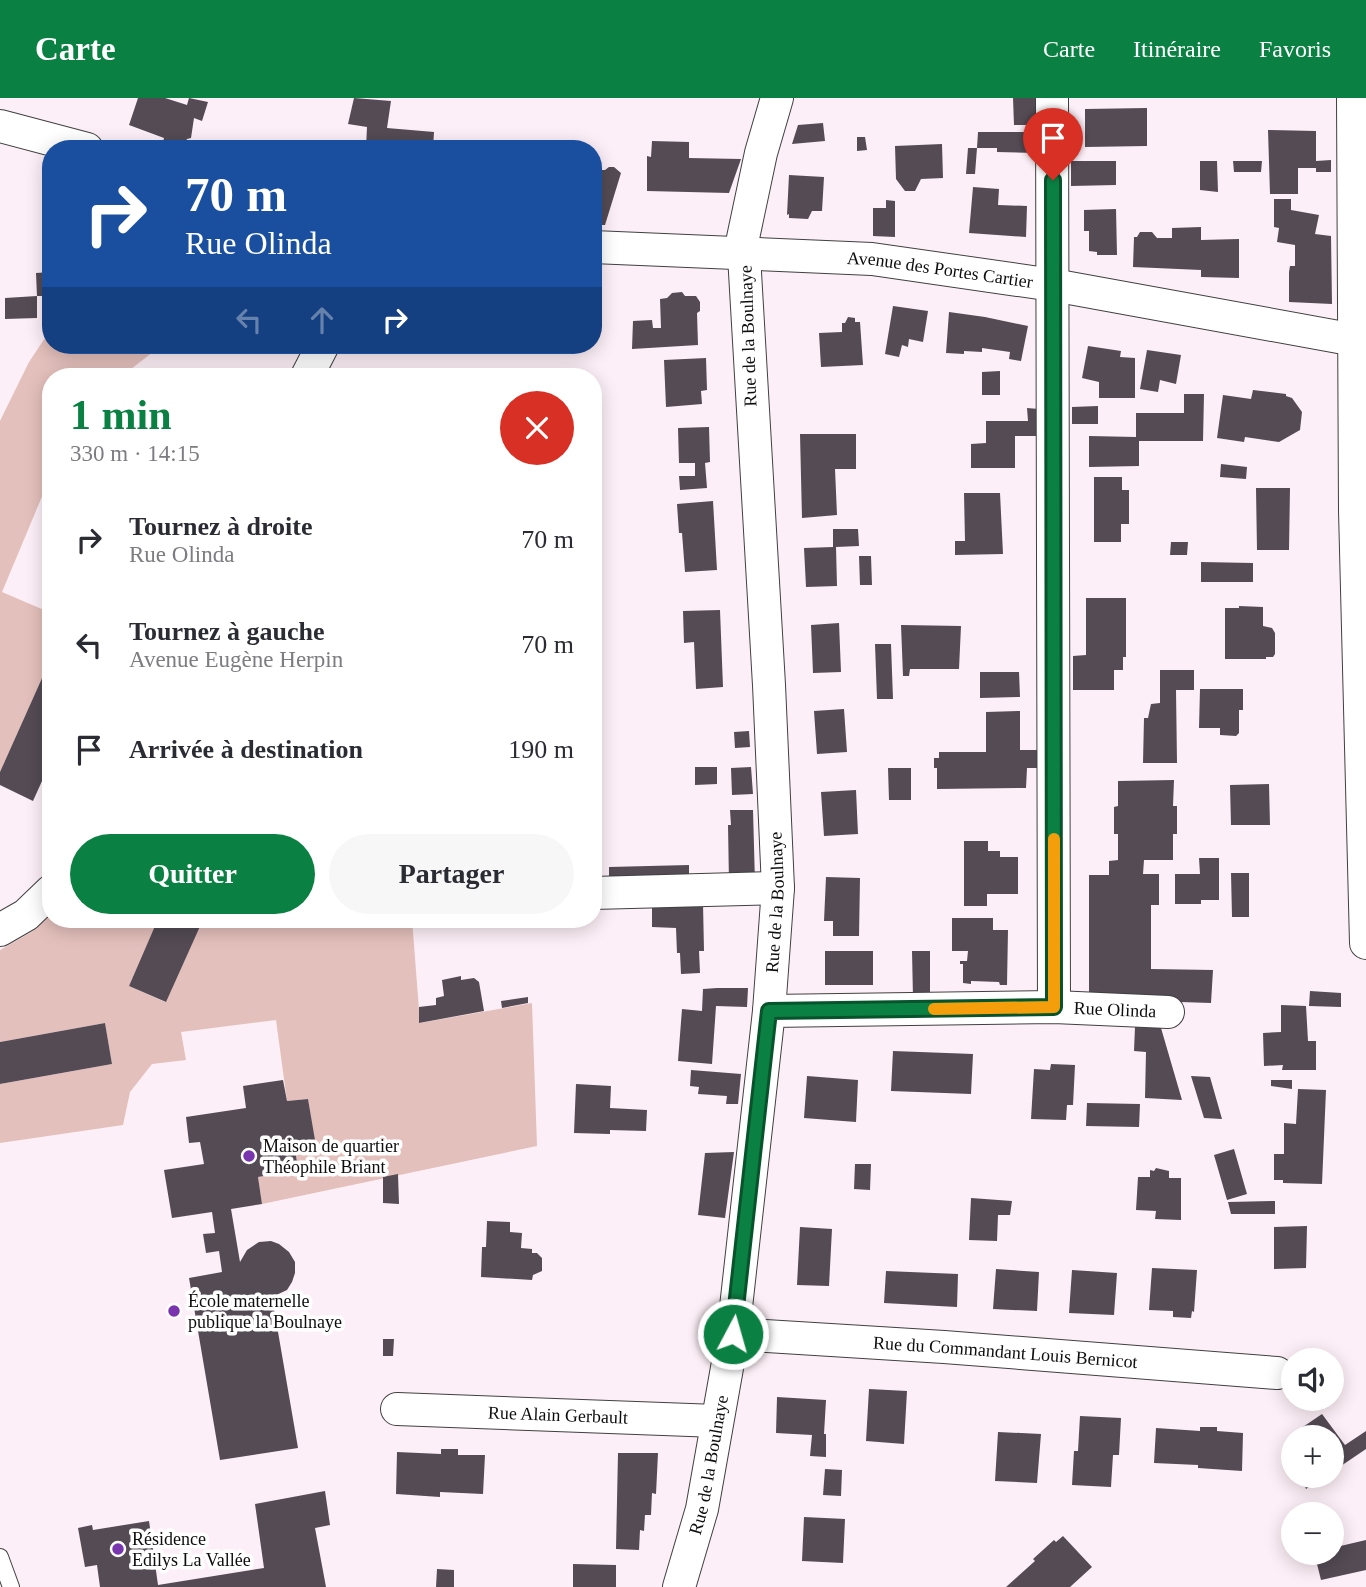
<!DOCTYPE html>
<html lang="fr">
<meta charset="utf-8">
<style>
body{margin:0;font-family:"Times New Roman",serif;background:#f7f7f7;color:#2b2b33;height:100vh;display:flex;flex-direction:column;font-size:26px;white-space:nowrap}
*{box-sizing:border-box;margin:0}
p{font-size:23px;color:#7c7c81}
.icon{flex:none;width:38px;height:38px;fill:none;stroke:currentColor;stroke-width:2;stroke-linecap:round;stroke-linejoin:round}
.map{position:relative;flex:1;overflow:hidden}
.drawer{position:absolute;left:42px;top:270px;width:560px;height:560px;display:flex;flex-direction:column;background:#fff;border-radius:28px;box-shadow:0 4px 18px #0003}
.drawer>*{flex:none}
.hud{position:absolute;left:42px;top:42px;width:560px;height:214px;border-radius:28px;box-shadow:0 4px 18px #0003;background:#1a4fa0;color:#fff;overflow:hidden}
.fabs{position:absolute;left:1281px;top:1250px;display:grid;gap:14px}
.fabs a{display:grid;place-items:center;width:63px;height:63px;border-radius:50%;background:#fff;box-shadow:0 4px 18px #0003;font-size:35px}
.pin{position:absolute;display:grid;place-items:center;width:60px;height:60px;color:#fff;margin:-72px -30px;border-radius:50% 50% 50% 0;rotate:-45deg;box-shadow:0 0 7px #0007}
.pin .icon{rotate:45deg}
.me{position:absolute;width:77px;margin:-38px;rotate:6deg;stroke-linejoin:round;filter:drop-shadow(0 0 5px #0008)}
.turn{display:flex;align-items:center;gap:24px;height:147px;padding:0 28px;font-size:32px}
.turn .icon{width:91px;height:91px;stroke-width:2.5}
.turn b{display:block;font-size:49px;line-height:60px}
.lanes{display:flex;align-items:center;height:66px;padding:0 28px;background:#0003;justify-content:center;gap:35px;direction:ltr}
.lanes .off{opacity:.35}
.round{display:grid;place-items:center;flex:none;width:74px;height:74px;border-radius:37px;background:#f7f7f7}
.head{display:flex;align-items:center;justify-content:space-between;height:119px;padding:0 28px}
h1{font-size:42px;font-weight:800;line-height:52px;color:#0b8043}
.cta{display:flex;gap:14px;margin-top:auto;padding:14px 28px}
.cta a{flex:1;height:80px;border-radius:42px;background:#0b8043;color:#fff;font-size:28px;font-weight:800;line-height:80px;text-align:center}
.cta a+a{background:#f7f7f7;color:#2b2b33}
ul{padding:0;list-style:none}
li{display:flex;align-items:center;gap:21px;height:105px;padding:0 28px}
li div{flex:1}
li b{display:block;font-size:26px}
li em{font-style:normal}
header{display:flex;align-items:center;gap:42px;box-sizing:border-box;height:98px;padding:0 35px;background:#0b8043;color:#fff}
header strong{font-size:33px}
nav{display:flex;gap:38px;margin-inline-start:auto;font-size:24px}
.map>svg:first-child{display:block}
.green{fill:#e4c0bc}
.building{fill:#544b55}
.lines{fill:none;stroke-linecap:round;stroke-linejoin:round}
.lane-casing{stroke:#404040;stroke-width:18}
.street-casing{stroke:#404040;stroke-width:34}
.lane{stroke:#fff;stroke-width:16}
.street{stroke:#fff;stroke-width:32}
.route-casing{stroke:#07532c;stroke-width:18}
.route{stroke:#0b8043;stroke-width:12}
.slow{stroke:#f59e0b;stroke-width:12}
.poi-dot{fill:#7835ad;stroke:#fff;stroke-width:2.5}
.labels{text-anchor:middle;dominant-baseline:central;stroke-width:7;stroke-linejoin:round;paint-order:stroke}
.street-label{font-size:18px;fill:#0d0d0d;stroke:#fff}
.poi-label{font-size:18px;fill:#0d0d0d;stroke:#fff;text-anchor:start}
</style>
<header>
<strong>Carte</strong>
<nav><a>Carte</a><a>Itinéraire</a><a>Favoris</a></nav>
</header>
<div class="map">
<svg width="1366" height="1489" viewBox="0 0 1366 1489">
<rect width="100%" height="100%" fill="#fdeff7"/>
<path class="green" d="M51,231V247H162L122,278H51V377L2,494L51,515V560L0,674V323L29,264Z
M51,816V821H158L129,888L165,904L202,824L195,821H412L420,925L532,905L537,1048L262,1106L258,1079L298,1072L295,1050L315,1047L308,1001L287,1003L276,922L181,934L186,962L152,966L130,994L123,1027L0,1045V986L112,966L105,925L0,944V852L33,833Z"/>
<path class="building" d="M138,0H165L187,7L189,0L208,4L202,23L194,20L191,40L187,41L183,51H161L164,40L129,27Z
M354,0L391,3L387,30L434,34L433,51L366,50L367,29L348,26Z
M1013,0H1036L1037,27H1014Z
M1147,10V48L1085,49V11Z
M823,25L825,43L792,46L798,27Z
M1268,32L1316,33V63L1331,62V74H1316V70H1298V96H1270Z
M978,34H1037V55L997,54V50H977L975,76H966L968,50H977Z
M857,39H865L867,52L857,53Z
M652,43L689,44V60L741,61L729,95L647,93V58L651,59Z
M942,46L943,80L921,81L915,93H905L896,81L895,48Z
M1071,63H1116V87L1071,88Z
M1200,63H1217L1218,94L1200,92Z
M1233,63H1262L1261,74H1234Z
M609,69H614L621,75L605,127H593V72H605Z
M789,77L824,79L822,113H812L808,121L789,120V116L787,117Z
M973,89L999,91L998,107L1027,108L1026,139L969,135Z
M1274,101H1291V112L1319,117L1315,136L1331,138L1332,206L1289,204V174L1290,168H1295V147L1277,144L1279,130L1274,129Z
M886,102L895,103V139L873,138V110H886Z
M1116,111L1117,157H1097V154L1089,153V133H1084V112Z
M1201,129V142L1239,141V180L1201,179V172L1133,169L1134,139H1137L1140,134H1152L1157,140H1172V130Z
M51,174V198H37L36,175Z
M682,194L685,198H696L700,204V213L697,215L698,247L632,251L633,223L652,222L653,230H661L660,201L667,200L672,195Z
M37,198V220L5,221V200Z
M893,208L928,213L923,244L909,241L908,249L902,247L899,259L885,256Z
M949,214L985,219L1028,228L1021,263L1009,261L1010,254L982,250V254L964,253V256L946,255Z
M848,219L855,220V224H860L863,267L821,269L819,235L842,234V225H845Z
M1088,248L1121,253L1120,259L1135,260V300H1099V284L1082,280Z
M1147,252L1181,257L1176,286L1160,282L1158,294L1140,291Z
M706,260L707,292L701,293L702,306L666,309L664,262Z
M1000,273V297H982V274Z
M1253,292L1286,296V298L1292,300L1302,314L1300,332L1279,344L1245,339L1244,344L1217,340L1223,297L1251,301Z
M1184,296H1204L1203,343H1139V368L1089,369V338L1136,339V315H1184Z
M1098,308V326H1072V309Z
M1027,310L1039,311L1037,338H1015V370H971V346L986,345V323H1028Z
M709,329L710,364L705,365L707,390L680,392L679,378H695V365H679L678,330Z
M800,336H856V371H835L837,417L802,420Z
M1221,366L1247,369L1246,381L1220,379Z
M1094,379H1122V392H1129V426H1121V444H1094Z
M1256,390H1290L1289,452H1257Z
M964,395H1000L1003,456L955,457V443H965Z
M713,403L717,472L685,474L682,435H679L677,406Z
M833,431H858L859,448L836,449L837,488L806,489L804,450L833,449Z
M1171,444H1188L1187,457H1170Z
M859,458H871L872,487H860Z
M1201,464L1253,465V484H1201Z
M1086,500H1126V559H1123V572H1114V592H1073V558L1086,557Z
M1239,508L1263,509V528L1272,530L1275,535V556L1273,559H1266V561H1225V510H1239Z
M720,512L723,589L696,591L694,544L684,545L683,513Z
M839,525L841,574L813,575L811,527Z
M901,527L961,528L959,571H910L909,578H903Z
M875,546H891L893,601H877Z
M51,560V663L33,703L0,687V674Z
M1160,572H1194V592H1176L1177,665H1143L1144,620H1148L1151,606L1160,605Z
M980,574H1019L1020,599L980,600Z
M593,591H602V606H593Z
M1200,591H1243V612H1239V635L1236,638L1220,637V630H1199Z
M844,611L847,654L817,656L814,613Z
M1020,613V652H1039V670H1027L1026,690L937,691V670H934V660H939V654H986V614Z
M749,633L750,649L735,650L734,634Z
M695,669H717V686L695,687Z
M751,669L753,696L732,697L731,670Z
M888,670H911V702H889Z
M1174,682L1173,708H1177V736H1173V762H1144L1143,776H1159V807H1151V871L1213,872L1211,905L1089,901V777H1109V763L1118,762V736H1114V709L1118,708V683Z
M1269,686L1270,727H1231L1230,687Z
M856,692L858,736L824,738L821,694Z
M730,712H753L755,785H729L728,727H731Z
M964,743H988V753H1000V759H1018V796H987V808H964Z
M1199,760H1219V802H1201V806H1175V776H1200Z
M689,767V787L609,789V769Z
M1231,775H1249V819H1232Z
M826,779L860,780L859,838H833V823H824Z
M703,805L704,853H699L700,875L681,876L680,855H677L676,830L652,829V806Z
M952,820H993V832H1008L1007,887H1000L999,884L971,883V886L963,885V866H960V863H967L968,853H952Z
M158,821H195L202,824L166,904L129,888Z
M825,853H873V887H825Z
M912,853H930V900H913Z
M461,878V882L474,880L479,884L484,913L419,925V909L436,907V900L444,898L442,882Z
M717,890H748L747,909L716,908L712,966L678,963L682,911L702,913L703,891Z
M1310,893L1341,895V909L1309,908Z
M528,899V905L502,910L501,903Z
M1281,907L1306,908L1308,943H1316V972H1282L1283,967L1264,968L1263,935L1281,934Z
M105,925L112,966L0,986V944Z
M1135,929L1161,930L1182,1002L1145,1000L1146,954L1134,953Z
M893,953L973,956L971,996L891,993Z
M1051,966L1075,967L1073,1007H1067L1066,1022L1031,1021L1034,971L1050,972Z
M691,972L741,976L738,1006H726L727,998L698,996L699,989L690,988Z
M807,978L858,982L856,1024L804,1020Z
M1191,978L1210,979L1222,1021L1204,1020Z
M283,982L287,1003L308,1001L316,1048L295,1050L298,1072L258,1079L262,1106L231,1111L240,1164L247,1152L259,1144L271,1143L279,1146L289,1154L295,1164V1175L292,1184L287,1192L272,1199L298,1350L220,1362L189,1180L222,1174L219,1153L206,1155L203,1136L215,1135L212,1114L172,1120L164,1072L204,1066L200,1044L189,1045L186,1019L246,1010L243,988Z
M1271,982H1292V991L1271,988Z
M576,986L611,988L610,1010L647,1012L646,1033L610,1032V1036L574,1035Z
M1298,991L1326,992L1322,1086L1283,1085V1082H1274V1056H1284V1025L1296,1026Z
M1087,1005L1140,1006L1139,1029L1086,1028Z
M1234,1051L1247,1096L1227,1102L1214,1057Z
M734,1054L725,1120L698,1117L705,1055Z
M855,1066H871L870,1092L854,1091Z
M1156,1070L1169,1073V1080H1181V1122L1155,1121L1156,1113L1136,1112L1138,1079H1150V1072L1154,1073Z
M398,1076L399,1106L383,1105V1079Z
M971,1100L1012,1103L1010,1117H998L997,1143L969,1142Z
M1275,1103V1116H1231L1228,1104Z
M487,1123L510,1124V1134L522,1135L521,1150L532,1151V1155H537L542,1160V1173L533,1177L532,1182L481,1179L482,1149H486Z
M1307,1128L1306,1170L1274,1171V1129Z
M800,1129L832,1131L829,1188L797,1187Z
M1152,1170L1197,1172L1194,1214L1192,1213L1191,1220L1173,1219V1213L1149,1212Z
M996,1171L1039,1174L1037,1213L993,1211Z
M1072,1172L1117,1175L1114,1217L1069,1215Z
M886,1173L958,1176L957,1209L884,1205Z
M383,1241H394L393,1258H383Z
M869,1291L907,1293L904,1346L866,1343Z
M777,1299L826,1302L824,1336H826V1359L810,1358L812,1337L776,1335Z
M1322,1316L1345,1347L1366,1333V1351L1332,1374V1339H1296L1294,1335Z
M1080,1318L1121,1320L1119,1357H1113L1111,1389L1072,1387L1074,1353H1078Z
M1200,1329H1217V1333L1243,1335L1242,1373L1198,1370V1367L1154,1365L1156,1330L1200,1333Z
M998,1334L1041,1336L1037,1385L995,1383Z
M441,1351H458V1357H485L483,1396L440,1394V1399L396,1396L397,1354L441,1356Z
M618,1355H658L656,1396L652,1395L651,1417H645L644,1433L640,1432L639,1452L616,1451Z
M825,1371L842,1372L841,1398L823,1397Z
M1300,1377H1326L1306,1391Z
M325,1393L330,1427L315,1430L326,1489H100L97,1467L85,1469L78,1430L92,1427L93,1432L149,1423L158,1487L264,1470L255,1406Z
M804,1419L845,1421L843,1465L802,1463Z
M1063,1438L1092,1469L1070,1489H1006L1035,1463L1033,1461L1054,1442L1056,1444Z
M1366,1442V1472L1321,1482L1314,1454H1332V1450Z
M573,1466L616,1467V1489H573Z
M437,1471L454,1472V1489H436Z"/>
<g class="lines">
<defs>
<path id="lane" d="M0,1459L11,1489"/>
<g id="street">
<path d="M1052,0L1054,909"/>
<path d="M1353,0L1355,413L1366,845"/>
<path d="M0,28L87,51"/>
<path id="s1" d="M593,149L872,161L1053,187L1366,244"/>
<path d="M307,278L323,247"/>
<path d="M593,795L778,790"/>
<path d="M0,832L26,817L51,793"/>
<path id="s2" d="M769,913L1054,909L1168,914"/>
<path id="s3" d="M733,1236L944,1249L1277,1275"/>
<path id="s4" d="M397,1311L717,1323"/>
<path id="s5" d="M679,1489L702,1411L733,1236L769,913L778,790L769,587L743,140L761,55L777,0"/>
</g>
</defs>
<use href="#lane" class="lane-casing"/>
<use href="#street" class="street-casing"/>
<use href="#lane" class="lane"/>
<use href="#street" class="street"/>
</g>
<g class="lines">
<defs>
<path id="route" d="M733,1236L769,913L1054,909L1053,82"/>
</defs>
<use href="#route" class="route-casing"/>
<use href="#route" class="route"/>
<path class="slow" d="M934,911L1054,909V741"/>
</g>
<g class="poi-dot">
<circle cx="249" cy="1058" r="7"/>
<circle cx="174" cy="1213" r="7"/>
<circle cx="118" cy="1451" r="7"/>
</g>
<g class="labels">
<g class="street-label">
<text stroke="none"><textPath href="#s1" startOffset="348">Avenue des Portes Cartier</textPath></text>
<text transform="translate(748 238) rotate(-92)">Rue de la Boulnaye</text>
<text stroke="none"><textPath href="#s5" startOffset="693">Rue de la Boulnaye</textPath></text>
<text stroke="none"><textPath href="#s2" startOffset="346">Rue Olinda</textPath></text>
<text stroke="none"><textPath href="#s3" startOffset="273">Rue du Commandant Louis Bernicot</textPath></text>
<text stroke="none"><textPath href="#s4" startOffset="161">Rue Alain Gerbault</textPath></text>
<text stroke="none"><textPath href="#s5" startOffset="126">Rue de la Boulnaye</textPath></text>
</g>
<g class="poi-label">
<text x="263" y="1048">Maison de quartier<tspan x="263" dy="21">Théophile Briant</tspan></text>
<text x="188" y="1203">École maternelle<tspan x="188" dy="21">publique la Boulnaye</tspan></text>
<text x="132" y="1441">Résidence<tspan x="132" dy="21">Edilys La Vallée</tspan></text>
</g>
</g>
</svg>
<div class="fabs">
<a><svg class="icon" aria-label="sound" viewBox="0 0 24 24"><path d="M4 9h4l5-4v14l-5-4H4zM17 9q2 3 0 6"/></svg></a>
<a>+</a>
<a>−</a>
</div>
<div class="pin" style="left:1053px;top:82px;background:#d93025"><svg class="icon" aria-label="arrive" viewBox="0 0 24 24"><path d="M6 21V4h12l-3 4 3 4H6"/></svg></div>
<svg class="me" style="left:733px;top:1236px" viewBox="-20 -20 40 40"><circle r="17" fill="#0b8043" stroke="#fff" stroke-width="3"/><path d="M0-11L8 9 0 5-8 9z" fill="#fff"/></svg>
<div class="hud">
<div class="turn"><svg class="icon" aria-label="right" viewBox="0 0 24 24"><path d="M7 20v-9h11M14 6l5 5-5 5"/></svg><div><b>70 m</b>Rue Olinda</div></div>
<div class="lanes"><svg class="icon off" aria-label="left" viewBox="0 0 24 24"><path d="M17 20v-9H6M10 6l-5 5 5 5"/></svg><svg class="icon off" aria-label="ahead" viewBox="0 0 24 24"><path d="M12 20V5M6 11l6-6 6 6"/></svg><svg class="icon" aria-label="right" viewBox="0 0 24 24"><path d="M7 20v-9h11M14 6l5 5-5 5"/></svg></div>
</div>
<section class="drawer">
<div class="head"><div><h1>1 min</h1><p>330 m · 14:15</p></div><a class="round" style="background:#d93025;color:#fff"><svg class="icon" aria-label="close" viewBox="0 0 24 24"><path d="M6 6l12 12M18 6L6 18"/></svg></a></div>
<ul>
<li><svg class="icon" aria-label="right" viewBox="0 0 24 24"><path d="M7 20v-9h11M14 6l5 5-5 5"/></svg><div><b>Tournez à droite</b><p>Rue Olinda</p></div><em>70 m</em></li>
<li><svg class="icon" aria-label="left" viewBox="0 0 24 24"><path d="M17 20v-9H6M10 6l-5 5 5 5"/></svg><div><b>Tournez à gauche</b><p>Avenue Eugène Herpin</p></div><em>70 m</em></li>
<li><svg class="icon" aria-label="arrive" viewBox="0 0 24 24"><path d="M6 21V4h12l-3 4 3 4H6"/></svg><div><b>Arrivée à destination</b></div><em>190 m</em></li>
</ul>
<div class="cta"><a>Quitter</a><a>Partager</a></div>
</section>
</div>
